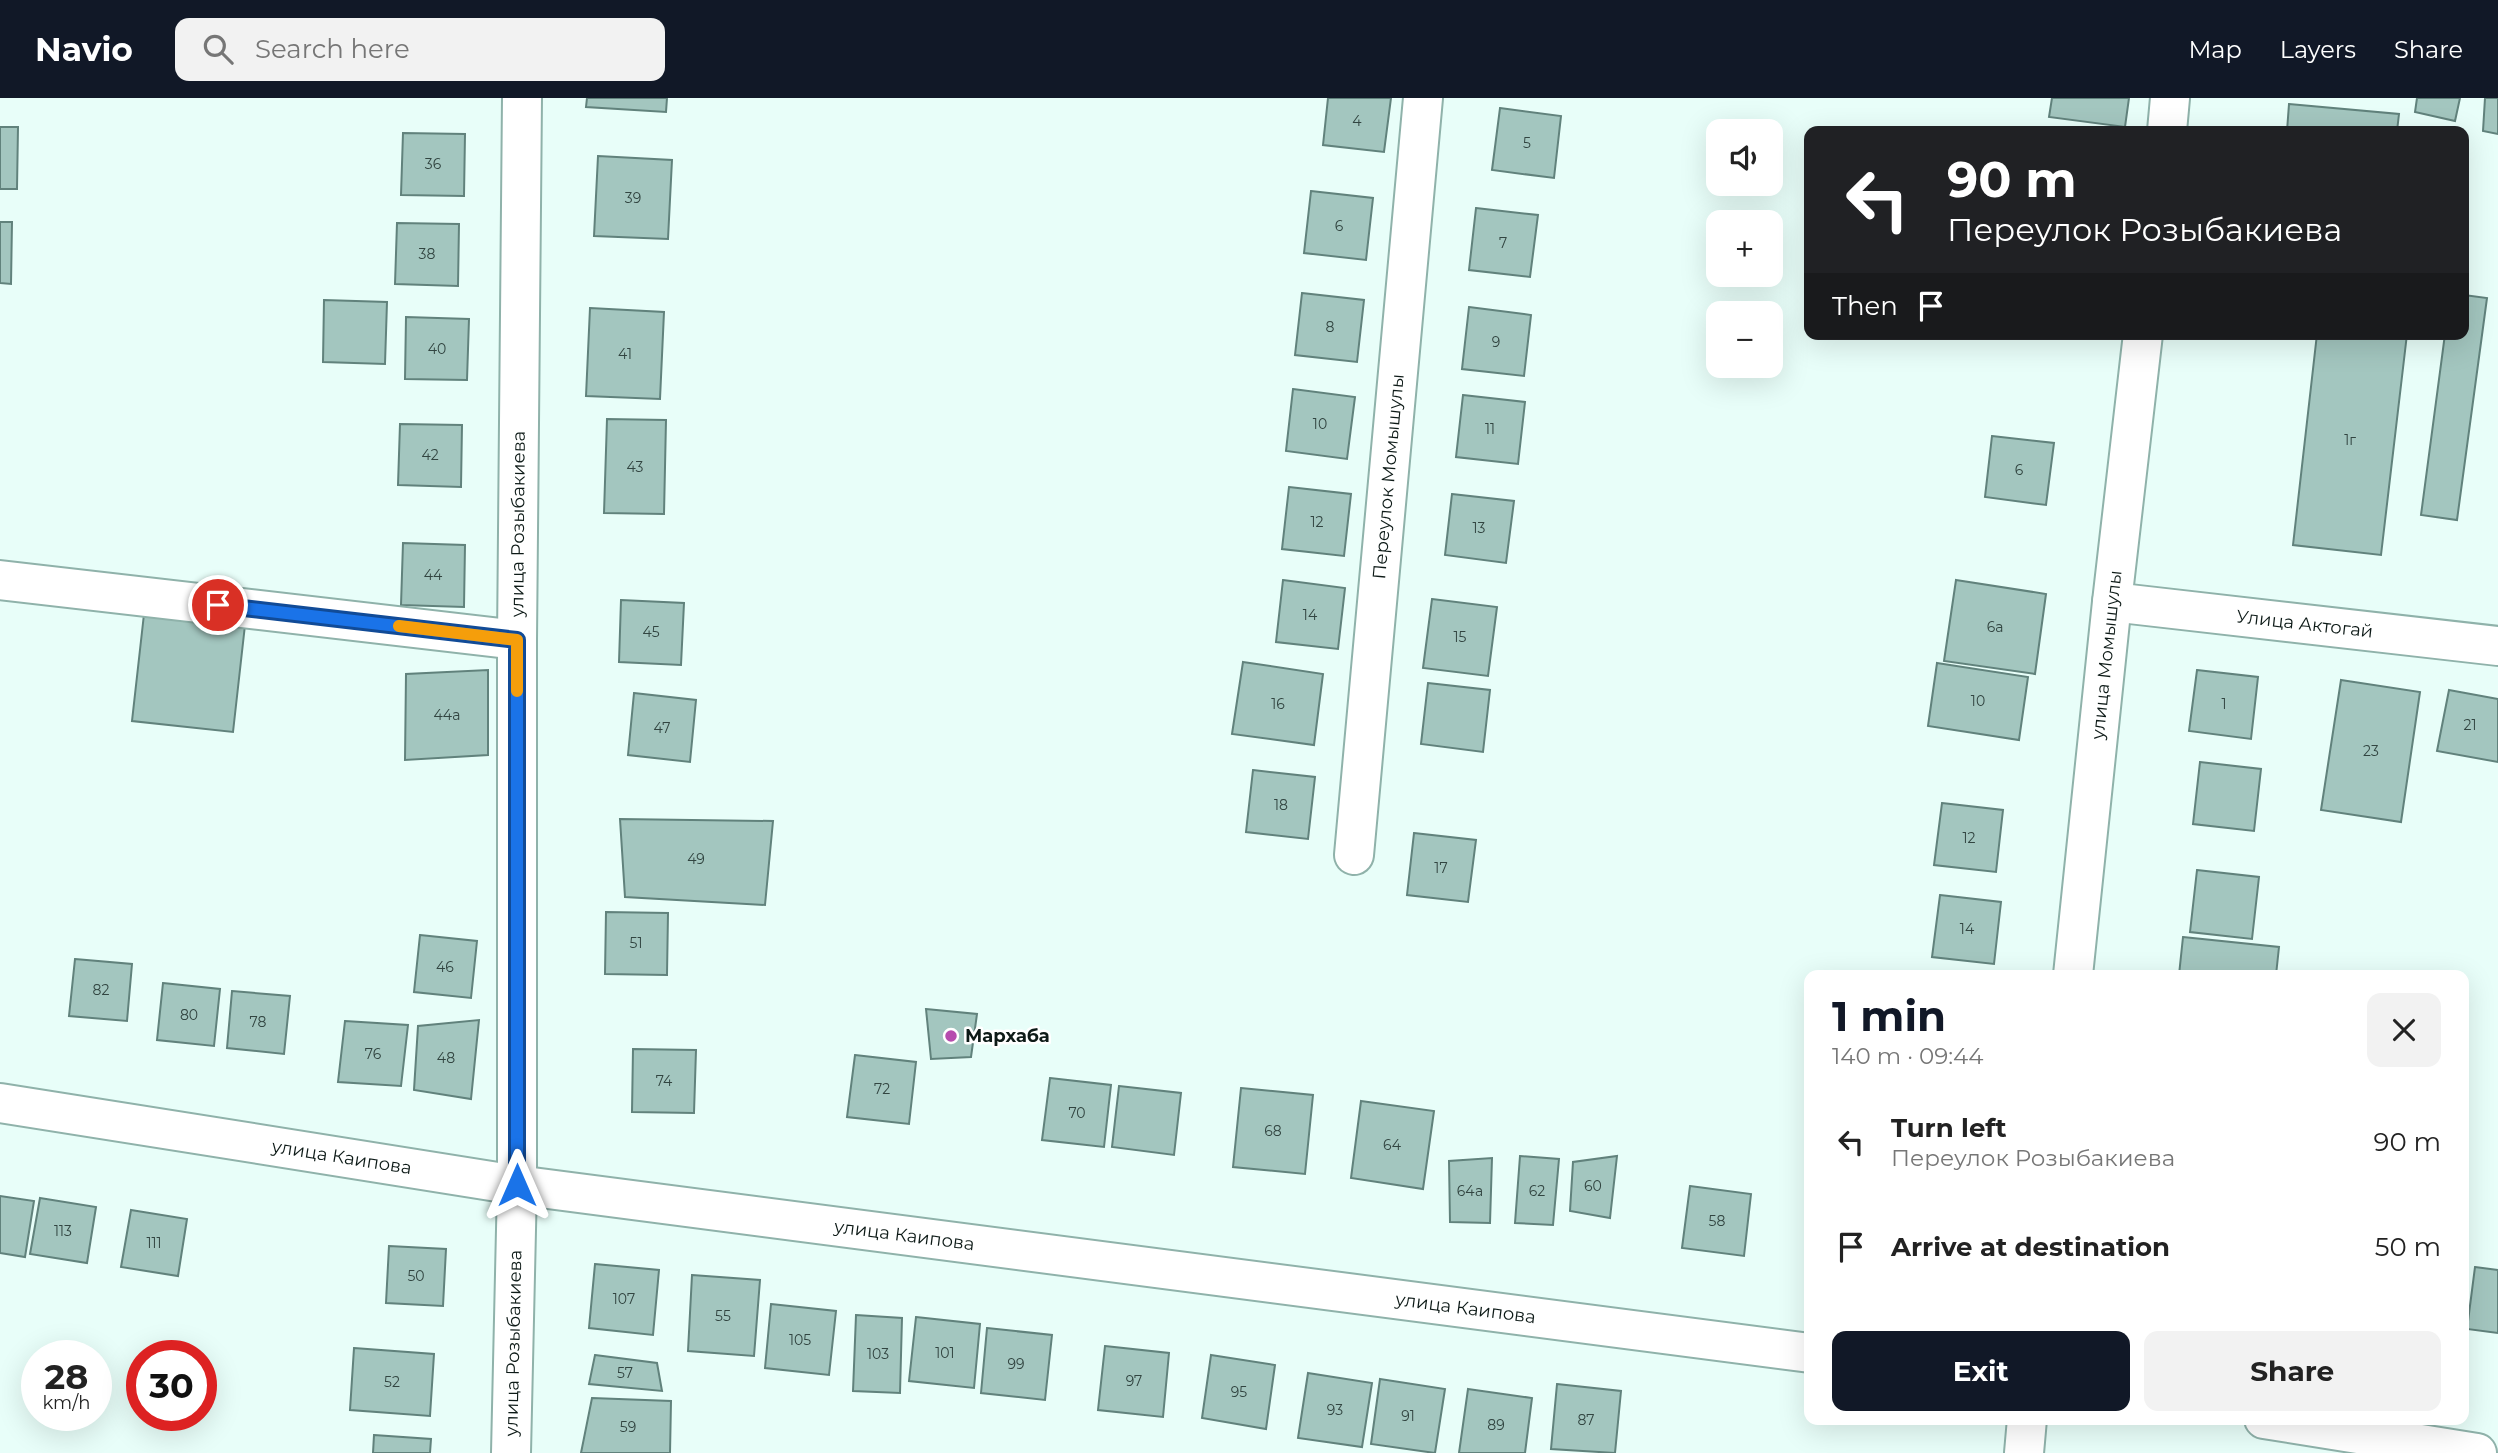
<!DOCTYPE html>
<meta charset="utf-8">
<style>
body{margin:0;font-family:Montserrat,sans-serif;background:#f2f2f2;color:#222;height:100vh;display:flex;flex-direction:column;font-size:26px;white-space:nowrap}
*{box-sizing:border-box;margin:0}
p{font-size:23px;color:#767676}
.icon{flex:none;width:38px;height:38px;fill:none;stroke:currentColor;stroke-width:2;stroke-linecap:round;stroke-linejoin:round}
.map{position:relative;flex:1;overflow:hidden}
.details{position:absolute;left:1804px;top:872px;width:665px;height:455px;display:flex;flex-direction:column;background:#fff;border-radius:14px;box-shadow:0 7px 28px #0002}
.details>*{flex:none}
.guide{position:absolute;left:1804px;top:28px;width:665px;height:214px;border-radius:14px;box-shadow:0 7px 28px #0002;background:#202124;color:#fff;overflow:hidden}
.tools{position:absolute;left:1706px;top:21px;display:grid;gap:14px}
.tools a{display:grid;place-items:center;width:77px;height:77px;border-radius:14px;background:#fff;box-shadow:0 7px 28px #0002;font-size:35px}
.speed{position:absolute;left:21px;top:1242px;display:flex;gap:14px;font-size:35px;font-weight:700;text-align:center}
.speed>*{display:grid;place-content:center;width:91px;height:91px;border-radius:50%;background:#fff;box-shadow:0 7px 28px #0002;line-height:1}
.speed small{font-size:18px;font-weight:400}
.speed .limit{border:10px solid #d22;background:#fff;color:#111}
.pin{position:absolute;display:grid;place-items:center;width:60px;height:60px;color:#fff;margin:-30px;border:4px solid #fff;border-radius:50%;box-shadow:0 2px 7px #0007}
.me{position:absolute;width:77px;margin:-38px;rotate:0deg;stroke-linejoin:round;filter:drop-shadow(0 0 5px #0008)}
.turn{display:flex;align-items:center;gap:24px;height:147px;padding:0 28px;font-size:32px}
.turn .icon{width:91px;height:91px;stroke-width:2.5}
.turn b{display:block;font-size:49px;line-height:60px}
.then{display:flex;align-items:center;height:66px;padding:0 28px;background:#0003;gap:14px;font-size:26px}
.round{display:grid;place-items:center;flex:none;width:74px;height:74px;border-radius:14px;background:#f2f2f2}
.overview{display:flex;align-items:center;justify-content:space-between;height:119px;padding:0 28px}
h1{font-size:42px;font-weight:700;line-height:52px;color:#111827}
.button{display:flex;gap:14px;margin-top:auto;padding:14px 28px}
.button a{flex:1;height:80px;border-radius:14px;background:#111827;color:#fff;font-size:28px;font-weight:700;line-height:80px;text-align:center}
.button a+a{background:#f2f2f2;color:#222}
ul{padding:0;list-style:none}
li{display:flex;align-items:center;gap:21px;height:105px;padding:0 28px}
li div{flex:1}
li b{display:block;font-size:26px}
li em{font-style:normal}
header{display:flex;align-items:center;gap:42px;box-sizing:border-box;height:98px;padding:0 35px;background:#111827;color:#fff}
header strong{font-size:33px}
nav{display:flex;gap:38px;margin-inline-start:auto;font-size:24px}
.search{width:490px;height:63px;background:#f2f2f2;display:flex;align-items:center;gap:18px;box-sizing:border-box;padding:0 24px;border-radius:14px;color:#767676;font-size:26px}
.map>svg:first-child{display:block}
.building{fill:#a3c6bf;stroke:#61827c;stroke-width:2}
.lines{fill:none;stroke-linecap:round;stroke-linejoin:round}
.minor-casing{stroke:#8fb2aa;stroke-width:42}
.minor{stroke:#fff;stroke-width:38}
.route-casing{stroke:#114b97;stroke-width:18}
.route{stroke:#1a73e8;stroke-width:12}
.slow{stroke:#f59e0b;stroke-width:12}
.poi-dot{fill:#b64cae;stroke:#fff;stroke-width:2.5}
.labels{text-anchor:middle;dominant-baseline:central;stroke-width:5;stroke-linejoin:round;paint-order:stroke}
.number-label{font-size:14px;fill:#324541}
.street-label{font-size:18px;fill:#0d1a17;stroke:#fff}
.poi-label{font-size:18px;font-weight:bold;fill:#0d1a17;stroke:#fff;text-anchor:start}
</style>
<header>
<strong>Navio</strong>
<div class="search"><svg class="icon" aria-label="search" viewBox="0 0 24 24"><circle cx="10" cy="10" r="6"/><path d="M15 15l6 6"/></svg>Search here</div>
<nav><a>Map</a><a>Layers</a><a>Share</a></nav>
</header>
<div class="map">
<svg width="2498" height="1355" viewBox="0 0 2498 1355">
<rect width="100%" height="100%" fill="#e8fef9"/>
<path class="building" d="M587,0H667L666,14L586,9Z
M1328,0H1391L1384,54L1323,47Z
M2052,0H2129L2125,29L2049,19Z
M2417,0H2460L2455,23L2415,14Z
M2485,0H2498V36L2483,33Z
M2289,6L2399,16L2397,33H2287Z
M1500,10L1561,18L1554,80L1492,72Z
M0,29H18L17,91H0Z
M403,35L465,36L464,98L401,97Z
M598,58L672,62L668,141L594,138Z
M1311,93L1373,100L1366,162L1304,155Z
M1476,110L1538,117L1530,179L1469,172Z
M0,124H12L11,186L0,185Z
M397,125L459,126L458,188L395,186Z
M1302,195L1364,202L1357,264L1295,257Z
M2464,197L2487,200L2457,422L2421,417L2445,236H2464Z
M324,202L387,204L385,266L323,264Z
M1469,209L1531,217L1524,278L1462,271Z
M590,210L664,214L660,301L586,298Z
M406,219L469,221L467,282L405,281Z
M2317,236H2407L2381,457L2293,447Z
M1293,291L1355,299L1347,361L1286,353Z
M1463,297L1525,304L1518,366L1456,359Z
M607,321L666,322L664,416L604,415Z
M400,326L462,327L461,389L398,387Z
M1992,338L2054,345L2046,407L1985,399Z
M1289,389L1351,396L1344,458L1282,451Z
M1452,396L1514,403L1506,465L1445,457Z
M403,445L465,447L464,509L401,507Z
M1283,482L1345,490L1338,551L1276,544Z
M1956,482L2046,496L2035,576L1944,563Z
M1432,501L1497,509L1488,578L1423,570Z
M621,502L684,505L681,567L619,564Z
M144,516L245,527L233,634L132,623Z
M1243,564L1323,576L1314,647L1232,636Z
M1937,565L2028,579L2019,642L1928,628Z
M488,572V657L405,662L406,576Z
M2197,572L2258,579L2251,641L2189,633Z
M2341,582L2420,594L2401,724L2321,712Z
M1428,585L1490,592L1483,654L1421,646Z
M2449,592L2498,601V664L2437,653Z
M634,595L696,602L690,664L628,657Z
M2200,664L2261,671L2254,733L2193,726Z
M1253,672L1315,679L1308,741L1246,734Z
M1942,705L2003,712L1996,774L1934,767Z
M620,721L773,723L765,807L625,799Z
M1414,735L1476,742L1468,804L1407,797Z
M2197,772L2259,779L2252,841L2190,834Z
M1940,797L2001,804L1994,866L1932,859Z
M606,814L668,815L667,877L605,876Z
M420,837L477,843L471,900L414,894Z
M2183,839L2279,849L2276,877H2179Z
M75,861L132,866L127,923L69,918Z
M163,885L220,891L214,948L157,942Z
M232,893L290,898L284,956L227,950Z
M926,911L977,916L971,959L931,961Z
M479,922L471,1001L414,992L418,928Z
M345,923L408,927L401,988L338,984Z
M633,951L696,952L694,1015L632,1014Z
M855,957L916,964L909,1026L847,1019Z
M1050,980L1111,987L1104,1049L1042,1042Z
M1119,988L1181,995L1174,1057L1112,1049Z
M1241,990L1313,997L1305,1076L1233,1069Z
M1361,1003L1434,1013L1423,1091L1351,1080Z
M1520,1058L1559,1061L1553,1127L1515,1125Z
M1617,1058L1610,1120L1570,1113L1573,1064Z
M1492,1060L1490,1125L1450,1124L1449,1063Z
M1690,1088L1751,1096L1744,1158L1682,1150Z
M0,1098L34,1103L25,1159L0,1155Z
M40,1100L96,1109L87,1165L30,1156Z
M131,1112L187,1121L178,1178L121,1169Z
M389,1148L446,1151L443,1208L386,1205Z
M595,1166L659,1172L653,1237L589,1230Z
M2475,1169L2498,1172V1235L2467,1231Z
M692,1177L760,1182L754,1258L688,1253Z
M771,1206L836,1213L829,1277L765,1270Z
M856,1217L902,1220L900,1295L853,1293Z
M916,1219L980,1226L974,1290L909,1283Z
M987,1230L1052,1237L1045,1302L981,1295Z
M1105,1248L1169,1255L1163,1319L1098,1312Z
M354,1250L434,1256L430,1318L350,1312Z
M595,1257L657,1265L662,1293L589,1286Z
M1211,1257L1275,1267L1266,1331L1202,1320Z
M1308,1275L1372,1285L1362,1349L1298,1340Z
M1380,1281L1445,1291L1435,1355L1371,1346Z
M1557,1286L1621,1293L1615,1355L1551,1351Z
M1468,1291L1532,1300L1525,1355H1459Z
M592,1300L671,1303L670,1355H581Z
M374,1337L431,1341L430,1355H373Z"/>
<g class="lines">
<defs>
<g id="minor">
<path d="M2167,33L2170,0"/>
<path d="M0,482L517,542"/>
<path id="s1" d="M2112,504L2498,548"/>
<path id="s2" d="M1354,757L1423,0"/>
<path id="s3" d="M2073,877L2112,504L2143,236"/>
<path id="s4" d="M0,1005L517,1087L1810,1255"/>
<path d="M2264,1321L2477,1355"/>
<path id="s5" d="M511,1355L517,1087V542L522,0"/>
<path d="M2024,1355L2027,1321"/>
</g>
</defs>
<use href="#minor" class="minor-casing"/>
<use href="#minor" class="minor"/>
</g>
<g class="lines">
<defs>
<path id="route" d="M218,507L517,542V1087"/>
</defs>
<use href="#route" class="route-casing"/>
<use href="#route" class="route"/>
<path class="slow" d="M399,528L517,542V593"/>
</g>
<circle class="poi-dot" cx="951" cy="938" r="7"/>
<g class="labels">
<g class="number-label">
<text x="1357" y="23">4</text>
<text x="1527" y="45">5</text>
<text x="433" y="66">36</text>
<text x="633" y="100">39</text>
<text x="1339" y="128">6</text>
<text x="1503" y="145">7</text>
<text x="427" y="156">38</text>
<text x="1330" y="229">8</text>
<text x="1496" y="244">9</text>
<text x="437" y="251">40</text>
<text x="625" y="256">41</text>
<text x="1320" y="326">10</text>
<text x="1490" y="331">11</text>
<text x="2350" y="342">1г</text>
<text x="430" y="357">42</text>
<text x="635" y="369">43</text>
<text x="2019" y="372">6</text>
<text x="1317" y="424">12</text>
<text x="1479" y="430">13</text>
<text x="433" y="477">44</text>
<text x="1310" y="517">14</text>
<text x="1995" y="529">6а</text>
<text x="651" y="534">45</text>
<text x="1460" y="539">15</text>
<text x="1978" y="603">10</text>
<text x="1278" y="606">16</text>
<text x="2224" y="606">1</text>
<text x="447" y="617">44а</text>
<text x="2470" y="627">21</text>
<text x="662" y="630">47</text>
<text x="2371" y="653">23</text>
<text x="1281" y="707">18</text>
<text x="1969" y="740">12</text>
<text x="696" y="761">49</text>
<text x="1441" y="770">17</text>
<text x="1967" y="831">14</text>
<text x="636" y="845">51</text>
<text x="445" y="869">46</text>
<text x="101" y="892">82</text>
<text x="189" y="917">80</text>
<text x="258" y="924">78</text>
<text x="373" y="956">76</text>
<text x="446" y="960">48</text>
<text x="664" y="983">74</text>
<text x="882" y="991">72</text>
<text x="1077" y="1015">70</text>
<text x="1273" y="1033">68</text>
<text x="1392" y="1047">64</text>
<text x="1593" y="1088">60</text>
<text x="1470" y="1093">64а</text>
<text x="1537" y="1093">62</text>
<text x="1717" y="1123">58</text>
<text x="63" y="1133">113</text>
<text x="154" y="1145">111</text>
<text x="416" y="1178">50</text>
<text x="624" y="1201">107</text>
<text x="723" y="1218">55</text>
<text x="800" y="1242">105</text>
<text x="945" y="1255">101</text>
<text x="878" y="1256">103</text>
<text x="1016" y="1266">99</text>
<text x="625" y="1275">57</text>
<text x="1134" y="1283">97</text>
<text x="392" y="1284">52</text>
<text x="1239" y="1294">95</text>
<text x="1335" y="1312">93</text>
<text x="1408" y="1318">91</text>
<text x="1586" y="1322">87</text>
<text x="1496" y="1327">89</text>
<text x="628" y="1329">59</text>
</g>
<g class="street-label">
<text stroke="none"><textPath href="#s2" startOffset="380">Переулок Момышулы</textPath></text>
<text stroke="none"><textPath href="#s5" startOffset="929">улица Розыбакиева</textPath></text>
<text stroke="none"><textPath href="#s1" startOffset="194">Улица Актогай</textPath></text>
<text stroke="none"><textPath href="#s3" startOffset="322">улица Момышулы</textPath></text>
<text stroke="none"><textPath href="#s4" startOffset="346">улица Каипова</textPath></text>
<text stroke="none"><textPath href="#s4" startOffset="914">улица Каипова</textPath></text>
<text stroke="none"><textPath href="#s4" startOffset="1480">улица Каипова</textPath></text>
<text stroke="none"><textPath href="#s5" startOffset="110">улица Розыбакиева</textPath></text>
</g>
<g class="poi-label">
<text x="965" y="938">Мархаба</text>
</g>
</g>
</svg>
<div class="tools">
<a><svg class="icon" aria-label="sound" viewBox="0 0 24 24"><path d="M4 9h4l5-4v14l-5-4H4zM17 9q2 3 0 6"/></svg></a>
<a>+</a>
<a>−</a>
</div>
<div class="speed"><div>28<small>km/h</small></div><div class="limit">30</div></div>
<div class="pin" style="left:218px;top:507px;background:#d93025"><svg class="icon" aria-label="arrive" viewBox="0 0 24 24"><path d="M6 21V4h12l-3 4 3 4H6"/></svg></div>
<svg class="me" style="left:517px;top:1087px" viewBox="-20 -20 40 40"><path d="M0-17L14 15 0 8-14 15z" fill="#1a73e8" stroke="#fff" stroke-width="4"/></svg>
<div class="guide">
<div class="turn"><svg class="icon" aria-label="left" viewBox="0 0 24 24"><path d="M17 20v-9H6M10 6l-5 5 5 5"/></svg><div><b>90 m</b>Переулок Розыбакиева</div></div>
<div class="then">Then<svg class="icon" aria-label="arrive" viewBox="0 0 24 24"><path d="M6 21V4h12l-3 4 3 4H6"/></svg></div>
</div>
<section class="details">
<div class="overview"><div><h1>1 min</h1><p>140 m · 09:44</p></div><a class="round"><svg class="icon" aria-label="close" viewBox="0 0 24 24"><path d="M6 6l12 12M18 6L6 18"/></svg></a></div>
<ul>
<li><svg class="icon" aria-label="left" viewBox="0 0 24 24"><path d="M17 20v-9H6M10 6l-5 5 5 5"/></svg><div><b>Turn left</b><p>Переулок Розыбакиева</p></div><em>90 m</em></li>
<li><svg class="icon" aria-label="arrive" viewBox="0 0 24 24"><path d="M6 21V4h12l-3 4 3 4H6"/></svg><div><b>Arrive at destination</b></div><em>50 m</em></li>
</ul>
<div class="button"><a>Exit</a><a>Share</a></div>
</section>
</div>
